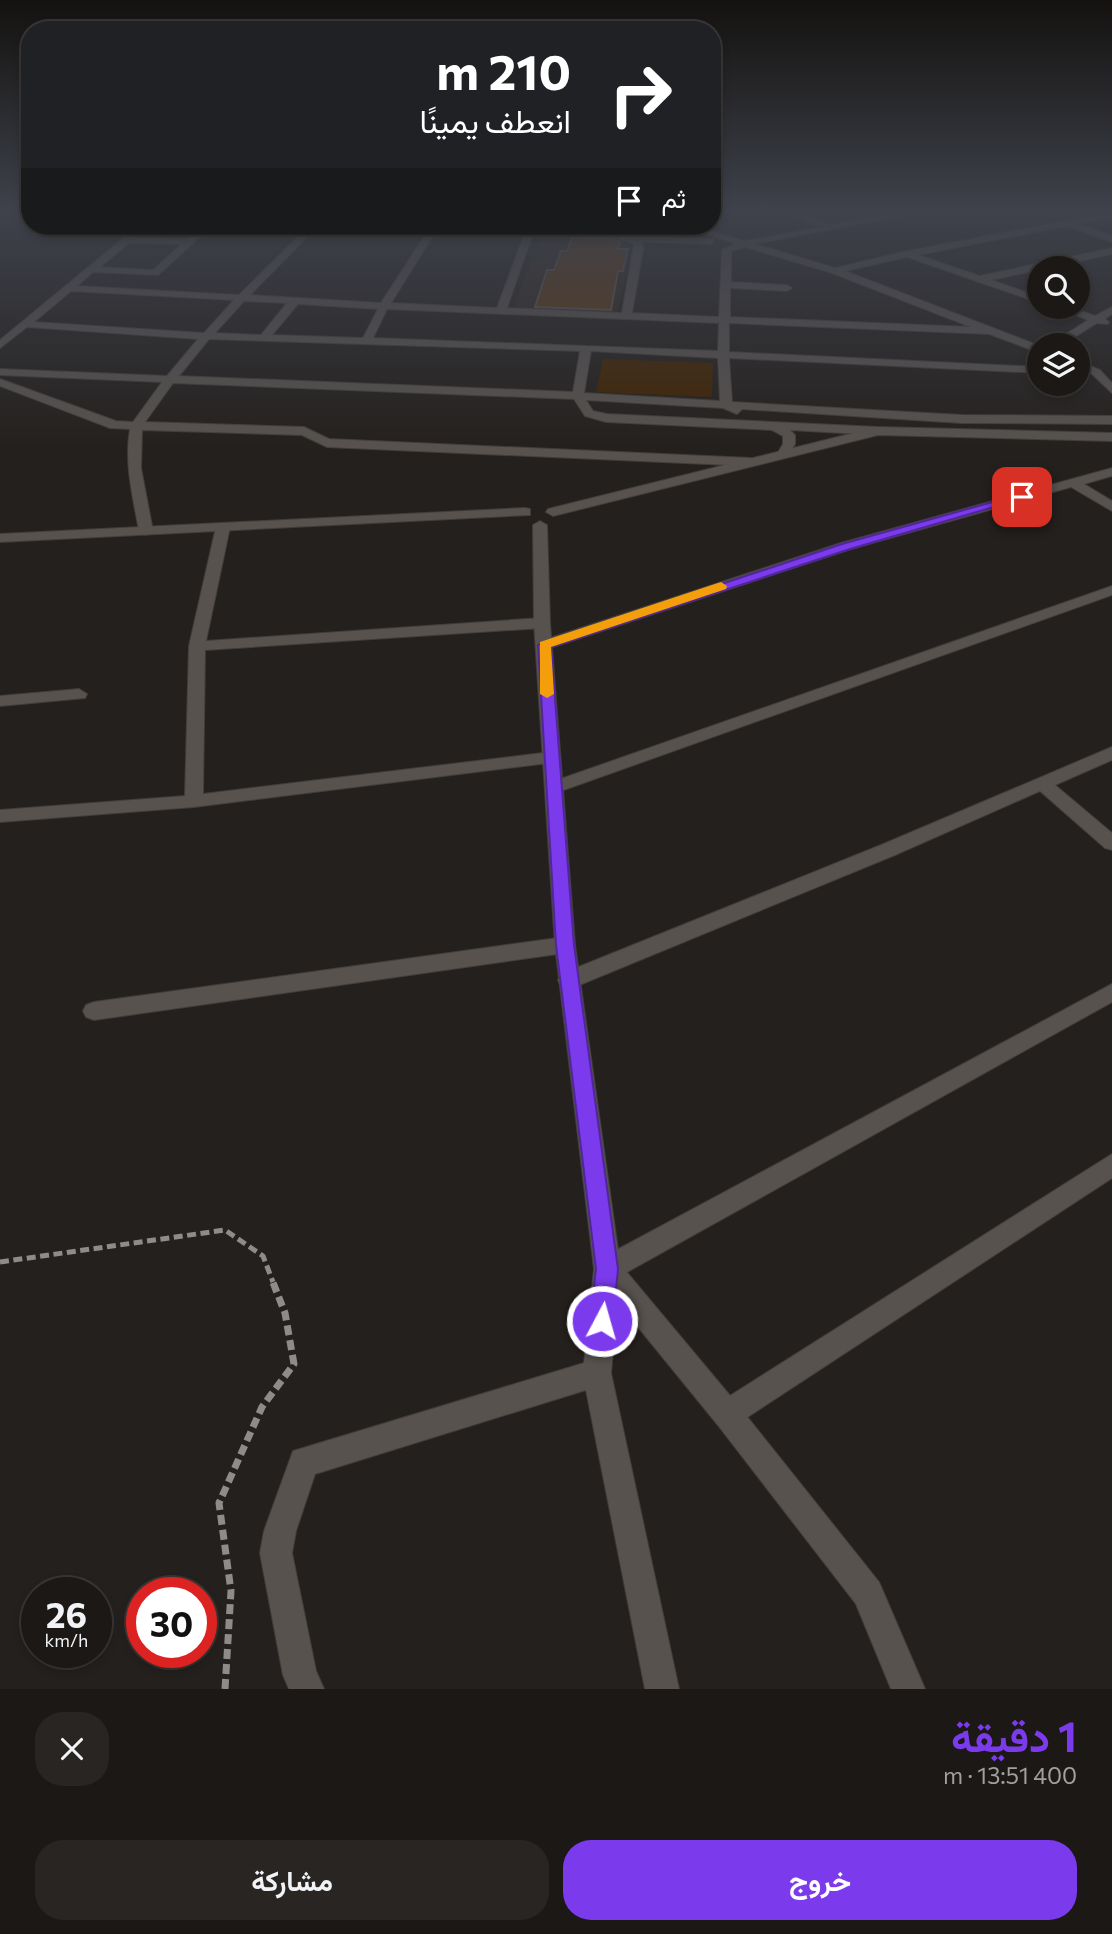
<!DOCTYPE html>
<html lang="ar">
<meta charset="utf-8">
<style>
body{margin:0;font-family:Commissioner,Vazirmatn,sans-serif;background:#282523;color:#f1f3f6;direction:rtl;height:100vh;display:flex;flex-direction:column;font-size:26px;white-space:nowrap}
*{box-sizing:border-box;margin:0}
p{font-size:23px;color:#a0a0a1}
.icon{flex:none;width:38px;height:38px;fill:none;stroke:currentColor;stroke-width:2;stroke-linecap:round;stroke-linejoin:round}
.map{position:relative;height:1689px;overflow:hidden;direction:ltr}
.details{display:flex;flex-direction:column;background:#1b1816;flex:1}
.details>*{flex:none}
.banner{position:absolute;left:21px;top:21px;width:700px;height:214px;border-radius:28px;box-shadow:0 4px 10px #0003,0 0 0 2px #393735;direction:rtl;background:#202124;color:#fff;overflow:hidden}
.buttons{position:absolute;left:1027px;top:256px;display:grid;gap:14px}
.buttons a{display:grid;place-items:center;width:63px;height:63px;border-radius:50%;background:#1b1816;box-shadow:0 4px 10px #0003,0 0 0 2px #393735;font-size:35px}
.speed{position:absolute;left:21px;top:1577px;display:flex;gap:14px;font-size:35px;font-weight:700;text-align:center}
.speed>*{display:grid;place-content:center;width:91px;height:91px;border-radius:50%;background:#1b1816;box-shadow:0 4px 10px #0003,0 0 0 2px #393735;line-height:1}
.speed small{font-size:18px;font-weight:400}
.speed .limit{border:10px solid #d22;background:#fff;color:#111}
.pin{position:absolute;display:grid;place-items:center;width:60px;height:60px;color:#fff;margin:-30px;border-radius:14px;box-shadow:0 4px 10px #0006}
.me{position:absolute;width:77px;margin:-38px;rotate:6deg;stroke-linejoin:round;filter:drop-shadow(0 0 5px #0008)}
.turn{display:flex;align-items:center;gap:24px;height:147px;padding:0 35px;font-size:32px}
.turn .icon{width:91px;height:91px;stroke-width:2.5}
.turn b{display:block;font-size:49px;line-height:60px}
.then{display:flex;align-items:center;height:66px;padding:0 35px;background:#0003;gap:14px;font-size:26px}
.round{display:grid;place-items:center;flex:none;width:74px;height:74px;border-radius:28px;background:#282523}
.headline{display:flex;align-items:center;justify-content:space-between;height:119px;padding:0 35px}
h1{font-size:42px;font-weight:700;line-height:52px;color:#7c3aed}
.cta{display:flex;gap:14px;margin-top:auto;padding:14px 35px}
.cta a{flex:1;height:80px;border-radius:28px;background:#7c3aed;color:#fff;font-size:28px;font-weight:700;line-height:80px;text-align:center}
.cta a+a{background:#282523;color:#f1f3f6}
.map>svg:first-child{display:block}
.built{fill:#2f261e}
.green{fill:#412302}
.building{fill:#5f380f;stroke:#595551;stroke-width:2}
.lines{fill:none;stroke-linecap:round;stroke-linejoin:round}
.minor-casing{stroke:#413d3a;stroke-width:2}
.secondary-casing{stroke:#413d3a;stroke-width:2}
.path-far1{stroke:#8f8b89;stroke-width:5;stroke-dasharray:9 4.5;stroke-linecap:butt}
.path{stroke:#8f8b89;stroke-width:7;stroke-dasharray:10 5;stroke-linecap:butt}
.minor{fill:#57524e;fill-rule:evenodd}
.secondary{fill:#57524e;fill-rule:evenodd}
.route{fill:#7c3aed;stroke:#51269a;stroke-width:2}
.slow{fill:#f59e0b}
</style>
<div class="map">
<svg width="1112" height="1689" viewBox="0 0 1112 1689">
<rect width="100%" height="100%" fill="#24201d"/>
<path class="built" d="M543,231L608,234L624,239L630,245L632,250L617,312L519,309L514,306Z"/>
<path class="green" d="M603,359L713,363L712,397L596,392Z"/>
<path class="building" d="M572,237L609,238L620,242L618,249H628L623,271H618L611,310L535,307L547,270H554L561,251H567Z"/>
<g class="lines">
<defs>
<path id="minor" d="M779,211H792L832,225L907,211H925L755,244L835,268L907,251L1112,212V218L1078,224L1112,236V242L1067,226L918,255L980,276L1112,248V254L991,280L1040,297V303L907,257L845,271L1040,346V353L989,334L729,323V352L1040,367V373L729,358L732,402L962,415L1112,416V424L962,423L742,409L737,414L723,408L586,400L593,411L607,414L878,427L884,431L878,435L790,430L795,435V444L787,457L783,458L777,454L783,444V436L772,430L606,422L585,416L574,399L173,383L145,422L304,427L329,439L751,458L757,462L751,466L327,447L302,435L142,430L141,468L153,531L146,535L139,531C133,497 124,464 130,429L110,428L0,386V379L116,421L133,422L162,382L0,375V369L167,376L198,339L27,327L0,348V340L138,226H147L134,238L188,239L203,226H212L158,275L93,272L77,286L239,295L309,226H318L250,295L381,303L431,226H439L391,303L497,308L526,230L461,229L457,226H586L632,236L713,239V243L710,244L642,242L643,249L632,313L719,317L722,250L736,244L682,226H694L744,241L822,227ZM534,230L601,233L634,244L622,313L507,308ZM129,243L182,244L153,270L100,267ZM745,247L832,273L971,327L730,317V288L787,291L792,288L787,285L731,282V251ZM71,291L234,300L204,333L34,322ZM244,301L287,303L261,335L215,333ZM298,304L378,309L363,338L272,335ZM387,309L719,323L718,351L373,338ZM209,339L580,351L573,392L179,376ZM591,351L718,358L720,401L584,393Z
M1053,306H1068L1095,316L1112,307V314L1105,319L1109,322L1108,324L1097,323L1062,345H1049L1088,320Z
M1078,361L1100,370L1112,383V393L1092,374L1078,368Z
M1112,468V476L1084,484L1112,501V511L1071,487L851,549L550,648L544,650L536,645L538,642L841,543Z
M223,523L230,527L206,641L542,618L550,623L542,628L205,650L203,794L551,752L557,754L560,758L557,762L194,807L0,822V810L185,796L189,646L216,527Z
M1112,586V595L561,791H549L546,787L549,783Z
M79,689L87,694L85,698L0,706V696Z
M1112,747V760L1055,785L1112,833V850L1105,848L1040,791L895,855L577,986L569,988L561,986L558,980L561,974L881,845Z
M565,937L572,939L575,945L572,951L565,953L94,1020L86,1017L83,1011L86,1005L94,1002Z
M1112,984V1002L620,1276L611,1373L679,1689H645L586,1390L315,1474L296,1531L292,1553L316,1671L324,1689H289L283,1675L260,1553L264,1531L293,1451L584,1363L594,1269L598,1260Z
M1112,1154V1178L737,1424L727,1429L717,1424L712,1414L717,1404Z"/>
<path id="secondary" d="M878,427L1112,433V441L878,435L553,516L546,512L548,509Z
M525,508L530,509V515L0,542V534Z
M540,521L547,525L550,623L575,945L620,1264L737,1404L879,1582L925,1689H891L856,1604L717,1424L598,1278L594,1269L555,945L534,623L533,525Z"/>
</defs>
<use href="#minor" class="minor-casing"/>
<use href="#secondary" class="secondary-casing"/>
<path class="path-far1" d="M0,1262L225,1230L263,1256L273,1282"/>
<path class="path" d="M225,1689L231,1591L219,1503L262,1407L294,1364L285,1313L272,1280"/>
<use href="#minor" class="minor"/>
<use href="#secondary" class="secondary"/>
</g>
<linearGradient id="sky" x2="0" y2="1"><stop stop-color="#141210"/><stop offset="0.47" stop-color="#3f424c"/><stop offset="1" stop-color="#3f424c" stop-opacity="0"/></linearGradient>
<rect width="1112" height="448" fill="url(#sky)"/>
<path class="route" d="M1018,495L1028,497L850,549L551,647L574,945L618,1269L613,1321L610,1329L602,1332L594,1329L590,1321L596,1269L556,945L538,645L842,544Z"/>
<path class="slow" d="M721,582L727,586L726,589L551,647L554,694L547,698L540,694V642Z"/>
</svg>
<div class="buttons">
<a><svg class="icon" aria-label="search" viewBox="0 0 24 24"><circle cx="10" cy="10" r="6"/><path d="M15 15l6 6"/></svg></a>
<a><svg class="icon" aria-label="layers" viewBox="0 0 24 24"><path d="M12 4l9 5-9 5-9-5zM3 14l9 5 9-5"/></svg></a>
</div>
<div class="speed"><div>26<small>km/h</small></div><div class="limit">30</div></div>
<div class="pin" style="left:1022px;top:497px;background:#d93025"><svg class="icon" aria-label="arrive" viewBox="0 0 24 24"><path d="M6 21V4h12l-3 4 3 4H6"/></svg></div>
<svg class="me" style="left:602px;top:1321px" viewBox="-20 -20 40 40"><circle r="17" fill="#7c3aed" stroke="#fff" stroke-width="3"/><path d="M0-11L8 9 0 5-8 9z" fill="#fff"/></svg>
<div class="banner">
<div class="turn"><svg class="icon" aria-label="right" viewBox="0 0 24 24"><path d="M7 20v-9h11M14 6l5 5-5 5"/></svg><div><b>210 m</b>انعطف يمينًا</div></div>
<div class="then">ثم<svg class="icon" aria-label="arrive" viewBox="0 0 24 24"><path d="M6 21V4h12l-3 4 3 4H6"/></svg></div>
</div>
</div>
<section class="details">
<div class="headline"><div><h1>1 دقيقة</h1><p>400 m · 13:51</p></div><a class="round"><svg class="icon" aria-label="close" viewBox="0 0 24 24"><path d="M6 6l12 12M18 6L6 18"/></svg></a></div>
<div class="cta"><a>خروج</a><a>مشاركة</a></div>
</section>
